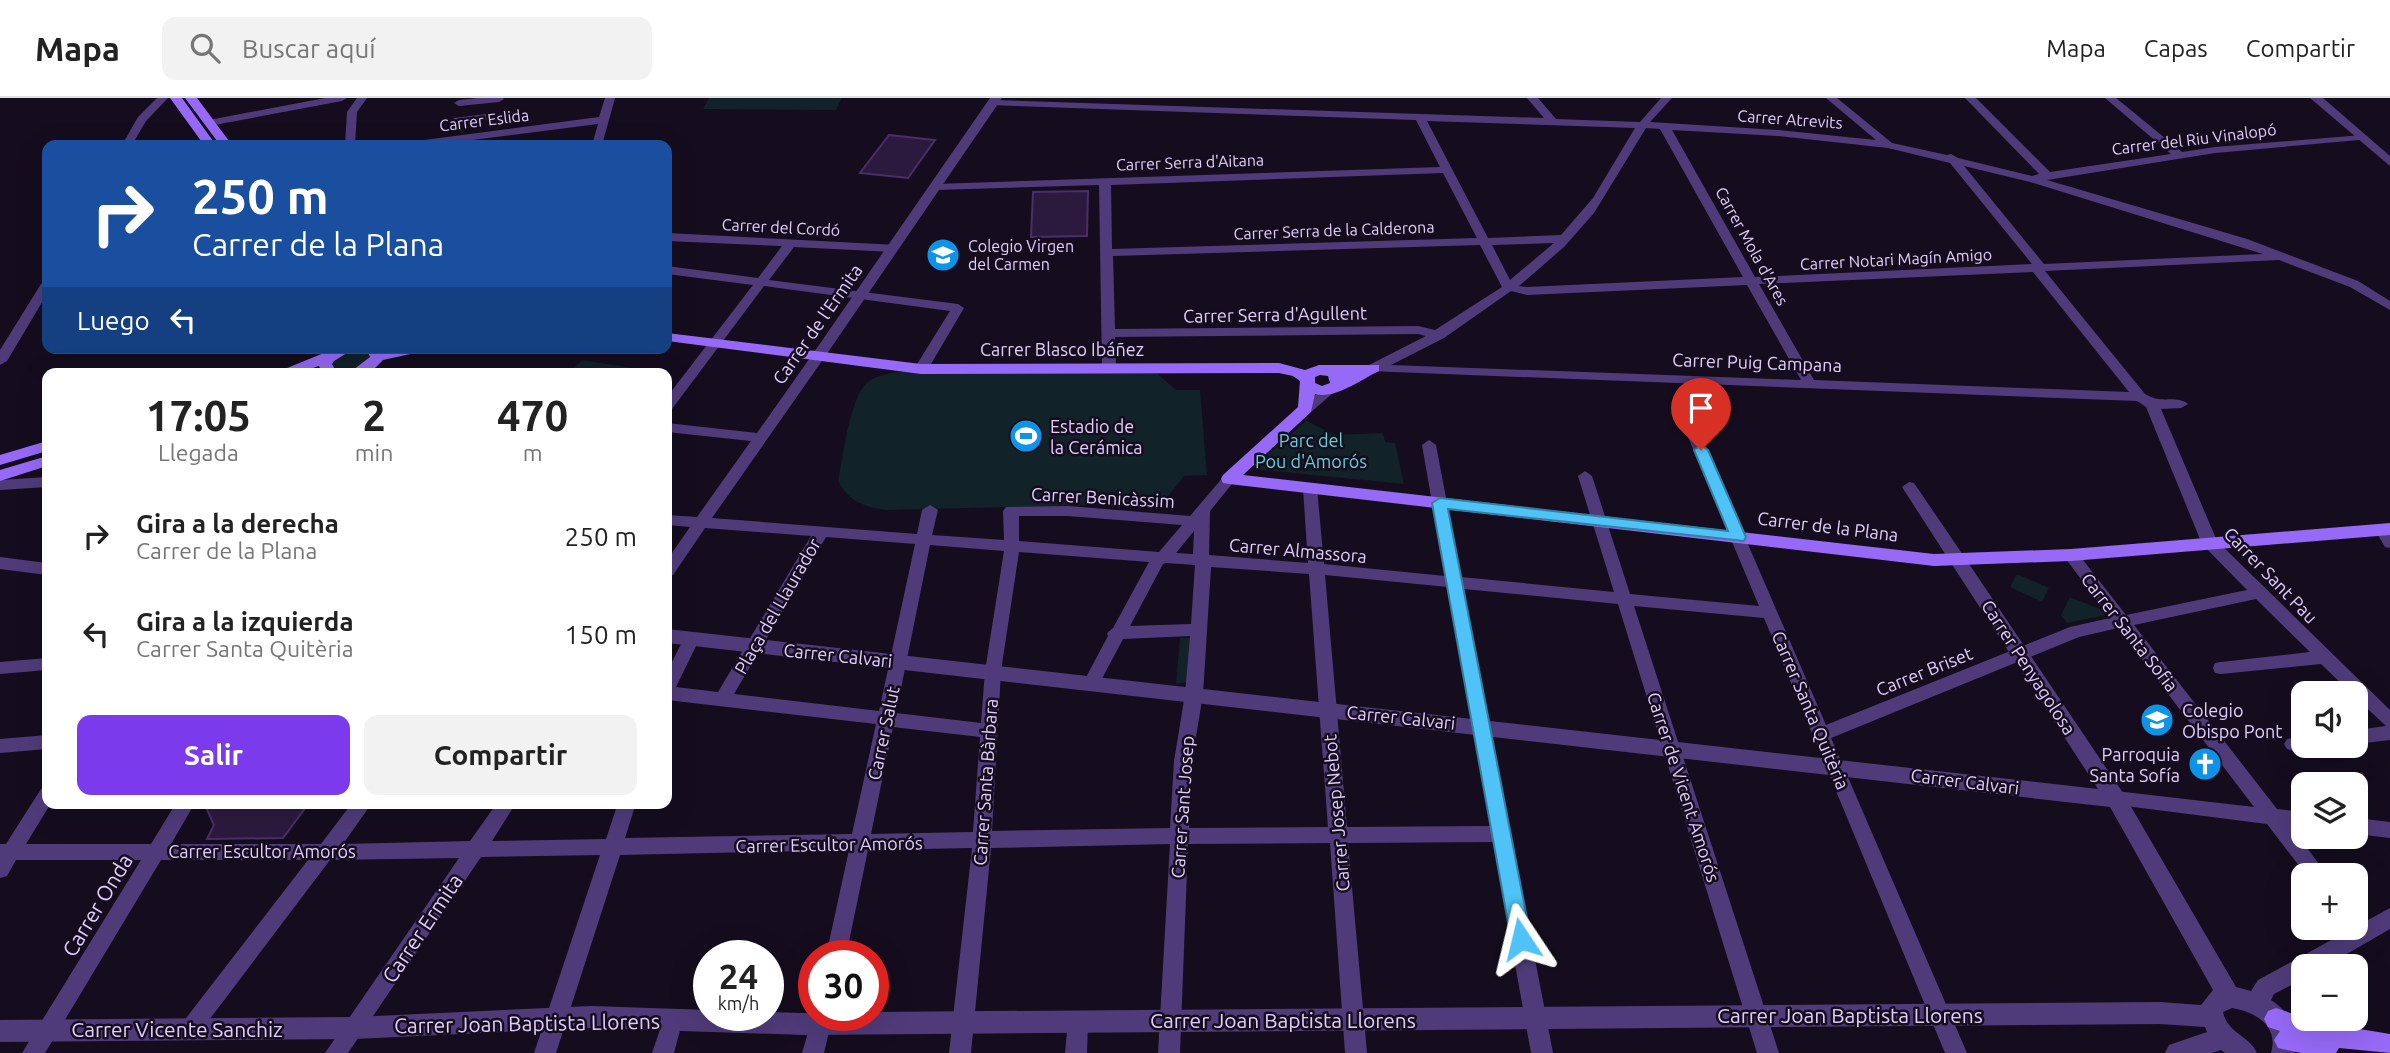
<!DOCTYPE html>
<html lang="es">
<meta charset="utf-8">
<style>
body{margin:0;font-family:Ubuntu,sans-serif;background:#f2f2f2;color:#222;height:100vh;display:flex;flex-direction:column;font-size:26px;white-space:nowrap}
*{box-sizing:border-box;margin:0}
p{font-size:23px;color:#767676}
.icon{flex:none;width:38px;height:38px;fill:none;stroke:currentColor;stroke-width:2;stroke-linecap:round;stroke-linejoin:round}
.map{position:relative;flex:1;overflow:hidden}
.sheet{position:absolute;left:42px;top:270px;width:630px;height:441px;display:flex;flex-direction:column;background:#fff;border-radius:14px;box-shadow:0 7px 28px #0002}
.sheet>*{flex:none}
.hud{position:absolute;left:42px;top:42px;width:630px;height:214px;border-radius:14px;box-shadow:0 7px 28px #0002;background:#1a4fa0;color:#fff;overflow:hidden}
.tools{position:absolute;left:2291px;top:583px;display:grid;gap:14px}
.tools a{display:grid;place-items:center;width:77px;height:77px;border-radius:14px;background:#fff;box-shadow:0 7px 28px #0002;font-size:35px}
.speed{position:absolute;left:693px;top:842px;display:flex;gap:14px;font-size:35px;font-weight:700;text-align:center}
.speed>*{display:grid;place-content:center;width:91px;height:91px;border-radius:50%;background:#fff;box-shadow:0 7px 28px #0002;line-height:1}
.speed small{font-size:18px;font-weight:400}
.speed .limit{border:10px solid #d22;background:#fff;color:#111}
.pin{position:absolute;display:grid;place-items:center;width:60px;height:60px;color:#fff;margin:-72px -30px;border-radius:50% 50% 50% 0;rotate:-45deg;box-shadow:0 0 7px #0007}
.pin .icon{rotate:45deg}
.me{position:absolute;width:77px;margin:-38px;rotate:350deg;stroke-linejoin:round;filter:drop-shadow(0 0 5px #0008)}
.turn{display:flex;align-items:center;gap:24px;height:147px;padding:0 35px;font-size:32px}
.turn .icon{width:91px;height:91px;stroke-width:2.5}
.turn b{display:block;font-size:49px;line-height:60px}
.then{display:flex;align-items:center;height:66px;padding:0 35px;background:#0003;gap:14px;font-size:26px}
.eta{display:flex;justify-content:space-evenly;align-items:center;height:119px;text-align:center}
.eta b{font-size:42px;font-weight:600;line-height:49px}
.action{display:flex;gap:14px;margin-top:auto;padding:14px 35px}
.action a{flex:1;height:80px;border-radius:14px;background:#7c3aed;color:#fff;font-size:28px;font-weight:600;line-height:80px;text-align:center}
.action a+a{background:#f2f2f2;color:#222}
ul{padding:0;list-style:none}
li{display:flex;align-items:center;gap:21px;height:98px;padding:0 35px}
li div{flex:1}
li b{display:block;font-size:26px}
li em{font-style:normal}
header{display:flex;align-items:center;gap:42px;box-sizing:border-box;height:98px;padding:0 35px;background:#fff;border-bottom:2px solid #e0e0e0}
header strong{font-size:33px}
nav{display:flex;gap:38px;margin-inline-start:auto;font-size:24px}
.search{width:490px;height:63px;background:#f2f2f2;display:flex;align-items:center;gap:18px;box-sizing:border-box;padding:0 24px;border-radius:14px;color:#767676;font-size:26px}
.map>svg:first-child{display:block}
.green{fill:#112228}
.building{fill:#2c1a3e;stroke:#4a2e69;stroke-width:2}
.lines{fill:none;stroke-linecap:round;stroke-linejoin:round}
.minor{fill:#503b7a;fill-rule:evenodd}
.tertiary{fill:#503b7a;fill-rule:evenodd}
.secondary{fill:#966af7;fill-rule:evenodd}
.route{fill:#4fc3f7;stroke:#337fa1;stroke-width:2}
.labels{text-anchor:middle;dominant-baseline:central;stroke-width:5;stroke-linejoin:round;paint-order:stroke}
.far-street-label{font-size:16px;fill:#e0cdfc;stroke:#150d1e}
.far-poi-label{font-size:16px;fill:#e0cdfc;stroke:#150d1e;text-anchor:start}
.street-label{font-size:18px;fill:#e0cdfc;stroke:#150d1e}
.poi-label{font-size:18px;fill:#e0cdfc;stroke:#150d1e;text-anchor:start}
.park-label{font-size:18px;fill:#5ed3d7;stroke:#150d1e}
.near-street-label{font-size:21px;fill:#e0cdfc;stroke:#150d1e}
</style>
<header>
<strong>Mapa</strong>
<div class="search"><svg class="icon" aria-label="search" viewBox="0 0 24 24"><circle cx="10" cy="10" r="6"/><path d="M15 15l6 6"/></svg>Buscar aquí</div>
<nav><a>Mapa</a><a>Capas</a><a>Compartir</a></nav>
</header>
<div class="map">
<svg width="2390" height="955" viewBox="0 0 2390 955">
<rect width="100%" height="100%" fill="#150d1e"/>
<path class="green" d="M709,0H842L836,12L703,11Z
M353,252H362L371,258C364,271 348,275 335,270L333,266L336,261Z
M582,262L664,275H569Z
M1153,272L1176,292H1200L1207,377L1184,378L1163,405L886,412C862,408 850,404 838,383C843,360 850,297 868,284C879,276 892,275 905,273Z
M1306,323L1336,337L1383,335L1385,344L1395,345L1404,386L1252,371Z
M2017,476L2049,490L2042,504L2010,489Z
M2070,499L2107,514L2106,517L2067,525L2061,517Z
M1180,540H1193L1187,584L1176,586Z"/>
<path class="building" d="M889,37L935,42L908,80L860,75Z
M1088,93L1087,138L1031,139L1033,94Z
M204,705H309L283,740L207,741L214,727Z"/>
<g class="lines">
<path class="minor" d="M157,0H168L146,23L132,47H122L138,19Z
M325,0H347L342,3L209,28L204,25L209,22Z
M357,0H367L357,14L355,47H345L347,14Z
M478,0H503L504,1L499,4L459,8L454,5L459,2Z
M605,0H615L602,47H592L598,26L432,47H404L409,44L599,19Z
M1527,0H1538L1556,21L1640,24L1661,0H1672L1650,24L1778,32L1876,42L1826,0H1837L1892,45L1947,57L1951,56L1958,60L2032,78L2039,76L1965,0H1976L2050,74L2171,56L2105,0H2116L2182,54L2215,49L2363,37L2364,39L2359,42L2215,55L2047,82L2247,141L2358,183L2390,203V212L2350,189L2279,162L2045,173L2145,296C2162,307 2175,296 2188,306L2181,310L2161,311L2217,443L2390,612V642L2356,646V632L2386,628L2356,600V595H2351L2321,566L2221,576L2215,575L2213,570L2215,565L2221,564L2310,554L2256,501L2134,527L2277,711L2303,714V730L2291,728L2327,777H2306L2267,726L2110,706L2107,701L2110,696L2116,693L2254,709L2118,530L2079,539L1831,640L1967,955H1945L1764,520L1634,508L1779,955H1757L1618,506L1464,491L1553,955H1531L1493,744L1348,745L1367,955H1345L1330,745L1188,746L1180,955H1158L1170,746L991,750L971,955H949L972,750L868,752L846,858H826L849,752L620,757L556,955H534L600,757L481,759L348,955H325L459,760L330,762L197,938L190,941L183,938L180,931L183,924L308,762H161L45,955H22L141,762H16L7,778L0,780V746H6L41,691L47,688V705H51L26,746H151L176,705H195L171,746H321L352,705H372L343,746L470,743L497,705H516L492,743L606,741L618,705H636L625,740L852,736L876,626L667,602V574L686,536H698L700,540L676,589L718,594L811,438L705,430L673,477L667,479V462L690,429L667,427V417L697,419L751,343L667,334V325L757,335L812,257L817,256L824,260L712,420L917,436L922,412L930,407L938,412L932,437L1004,442L1003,413L1006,409L1068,408L1190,418L1224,378L1229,376L1236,381L1210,413L1209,457L1308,465L1303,390L1310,385L1317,390L1324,466L1445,478L1422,347L1429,342L1436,347L1461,479L1614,494L1578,378L1585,373L1592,378L1630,496L1759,508L1675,308L1677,305H1687L1826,627L2070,529L2110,520L2066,461L2063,457L2066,453H2076L2126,517L2247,492L2202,446L2146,309L2137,303L1369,273V267L1426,238L1418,236L1115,239L1116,270L1109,274L1102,270L1099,87L935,92L929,89L935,86L1440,69L1416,22L988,7L987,5L992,2L1544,20ZM1427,23L1635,30L1593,100L1561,137L1488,140ZM1646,30L1660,31L1743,179L1527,189L1519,188L1564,149L1594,115ZM1672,32L1778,38L1888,50L1950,65L2032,166L1755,179ZM1964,68L2030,84L2263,156L2044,166ZM1443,75L1477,140L1112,151L1111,87ZM1554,145L1510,182L1492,147ZM1480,147L1502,189L1435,232L1418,228L1115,231L1113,158ZM2033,174L2129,294L1814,282L1759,186ZM1747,187L1801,282L1391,267L1444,240L1511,193L1527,197ZM1019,418H1068L1182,427L1159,454L1019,443ZM1194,433L1193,456L1176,455ZM826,439L915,446L879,613L734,596ZM930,447L1004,453L985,573L981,625L896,615ZM1019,454L1149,464L1113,530L1107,535L1108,538L1083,585L1085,590H1097L1123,541L1190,538L1185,596L1174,663L1170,730L992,733L1001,573ZM1166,465L1195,467L1191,526L1130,528L1163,466ZM1211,469L1309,476L1328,729L1189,730L1192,663L1203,596ZM1325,477L1448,489L1491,728L1347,729ZM893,629L980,639L973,734L871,736Z
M495,15L499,16V20L454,26L449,23L454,20Z
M667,135L897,147V153L893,154L794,149L769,182L958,206L964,210L928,271L921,275L914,271L950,213L764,188L672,311L667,312V299L753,187L667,176V168L758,180L782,148L667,143Z
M47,182V196L7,263L0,267V252L41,186Z
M1328,288L1335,292L1333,295L1311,314H1301L1299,311L1301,308Z
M47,379V389L0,392V382Z
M1909,384L1914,385L1963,457L1965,461L1963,465H1951L1902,389Z
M2383,427L2390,431V450L2385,449L2375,432Z
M47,560V572L0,576V564Z
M47,637V651L0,655V641Z
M2303,638V648H2311L2309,650L2293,653L2287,651L2284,646L2287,641Z
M2356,720L2390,724V740L2356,736Z
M673,911L680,914L683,921L674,955H652L666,914Z
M814,914V917H833L824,955H802Z
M1078,914L1085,917L1088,924L1087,955H1065L1068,924L1071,917Z"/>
<path class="tertiary" d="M990,0H1002L822,263H812L810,260Z
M2310,0H2323L2390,58V68Z
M1957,455L1963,457L2123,695L2236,889L2251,893L2258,882L2390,810V831L2326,868H2303V881L2274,896L2271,902C2290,914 2301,933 2295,955H2271C2279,928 2256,914 2232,910L2223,914C2227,935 2250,938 2257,955H2225L2221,952L2212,955H2165L2169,947L2207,934L2205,929L2160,926L804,937L591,930L354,941L0,944V922L354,919L591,908L709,912V917H768V914L873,917V914L2160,904L2201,907L2213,892L2110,709L667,545V531L2098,691L1951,465L1948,461Z
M0,459L47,465V477L0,471Z"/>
<path class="secondary" d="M170,0H182L216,47H204Z
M185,0H197L232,47H220Z
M667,235L921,266L1279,265L1305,272L1319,267H1379V273C1362,281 1334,302 1315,296L1311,314L1243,377L1934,456L2071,451L2390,425V437L2071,463L1934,468L1229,386L1223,385L1221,381L1223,377L1298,309L1300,283L1293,278L1279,275L921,276L667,243ZM1320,277L1328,278L1330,285L1322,288L1315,285V279Z
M336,250H355L334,263L332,266L337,275H322L319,268L298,275H275Z
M366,250H380L382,254L398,250H426L424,253L383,262L370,275H349L370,259Z
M47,343V353L0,367V357Z
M47,358V368L0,383V372Z
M2276,910L2317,924L2390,936V955L2339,950L2336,955H2301L2278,950L2274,942L2280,933L2268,929L2264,921L2268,913Z"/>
</g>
<path class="route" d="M1701,347L1708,352L1746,439L1744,443L1448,411L1531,841L1528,848L1521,850L1513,848L1511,841L1432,405L1440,400L1728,433L1694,352Z"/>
<defs>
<symbol id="school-disc" viewBox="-11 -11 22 22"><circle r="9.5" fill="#0d93e8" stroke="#150d1e"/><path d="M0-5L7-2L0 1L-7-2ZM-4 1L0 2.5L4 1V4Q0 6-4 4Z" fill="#fff"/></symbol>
<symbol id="stadium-disc" viewBox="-11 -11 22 22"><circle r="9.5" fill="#0d93e8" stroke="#150d1e"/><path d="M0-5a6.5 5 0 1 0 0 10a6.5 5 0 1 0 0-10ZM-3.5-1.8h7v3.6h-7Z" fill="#fff"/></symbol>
<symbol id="church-disc" viewBox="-11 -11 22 22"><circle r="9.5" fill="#0d93e8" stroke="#150d1e"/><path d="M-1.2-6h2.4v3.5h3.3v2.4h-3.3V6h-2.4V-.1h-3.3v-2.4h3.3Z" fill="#fff"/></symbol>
</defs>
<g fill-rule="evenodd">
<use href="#school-disc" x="924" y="138" width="38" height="38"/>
<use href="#stadium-disc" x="1007" y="319" width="38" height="38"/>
<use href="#school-disc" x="2138" y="603" width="38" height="38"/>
<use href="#church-disc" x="2186" y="647" width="38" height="38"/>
</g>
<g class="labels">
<g class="far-street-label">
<text transform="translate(1790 21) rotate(4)">Carrer Atrevits</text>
<text transform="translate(484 22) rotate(-7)">Carrer Eslida</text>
<text transform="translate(2194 41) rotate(-7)">Carrer del Riu Vinalopó</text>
<text transform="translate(1190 64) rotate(-2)">Carrer Serra d'Aitana</text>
<text transform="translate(781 129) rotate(3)">Carrer del Cordó</text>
<text transform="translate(1334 132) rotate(-2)">Carrer Serra de la Calderona</text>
<text transform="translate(1752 148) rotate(61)">Carrer Mola d'Ares</text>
<text transform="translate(1896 161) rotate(-3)">Carrer Notari Magín Amigo</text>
</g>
<g class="far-poi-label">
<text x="968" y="148">Colegio Virgen<tspan x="968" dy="18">del Carmen</tspan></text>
</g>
<g class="street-label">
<text transform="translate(1275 216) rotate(-1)">Carrer Serra d'Agullent</text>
<text transform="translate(817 226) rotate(-55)">Carrer de l'Ermita</text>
<text x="1062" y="251">Carrer Blasco Ibáñez</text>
<text transform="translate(1757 264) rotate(2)">Carrer Puig Campana</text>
<text transform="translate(1103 399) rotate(3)">Carrer Benicàssim</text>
<text transform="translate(1828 428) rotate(7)">Carrer de la Plana</text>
<text transform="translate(1298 452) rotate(5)">Carrer Almassora</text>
<text transform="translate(2271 477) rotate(46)">Carrer Sant Pau</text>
<text transform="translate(777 508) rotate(-60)">Plaça del Llaurador</text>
<text transform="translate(2130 534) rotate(52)">Carrer Santa Sofia</text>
<text transform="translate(838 557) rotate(6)">Carrer Calvari</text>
<text transform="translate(2029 569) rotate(57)">Carrer Penyagolosa</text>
<text transform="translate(1924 573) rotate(-22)">Carrer Briset</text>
<text transform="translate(1811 612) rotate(67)">Carrer Santa Quitèria</text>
<text transform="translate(1401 619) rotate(6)">Carrer Calvari</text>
<text transform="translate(883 635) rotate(-78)">Carrer Salut</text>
<text transform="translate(1965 683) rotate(7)">Carrer Calvari</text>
<text transform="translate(985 684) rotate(-86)">Carrer Santa Bàrbara</text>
<text transform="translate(1684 689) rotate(72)">Carrer de Vicent Amorós</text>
<text transform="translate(1182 709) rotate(-86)">Carrer Sant Josep</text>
<text transform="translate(1336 715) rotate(-95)">Carrer Josep Nebot</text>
<text transform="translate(829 746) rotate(-1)">Carrer Escultor Amorós</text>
<text x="262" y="753">Carrer Escultor Amorós</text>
</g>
<g class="poi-label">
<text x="1050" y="328">Estadio de<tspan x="1050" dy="21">la Cerámica</tspan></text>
<text x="2182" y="612">Colegio<tspan x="2182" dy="21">Obispo Pont</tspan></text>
<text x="2180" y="656" text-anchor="end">Parroquia<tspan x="2180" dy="21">Santa Sofía</tspan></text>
</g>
<g class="park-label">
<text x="1311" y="342">Parc del<tspan x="1311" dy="21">Pou d'Amorós</tspan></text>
</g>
<g class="near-street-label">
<text transform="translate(97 807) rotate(-59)">Carrer Onda</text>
<text transform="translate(422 830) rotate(-56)">Carrer Ermita</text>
<text x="1850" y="917">Carrer Joan Baptista Llorens</text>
<text x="1283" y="922">Carrer Joan Baptista Llorens</text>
<text transform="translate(527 925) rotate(-1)">Carrer Joan Baptista Llorens</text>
<text x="177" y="931">Carrer Vicente Sanchiz</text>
</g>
</g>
</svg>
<div class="tools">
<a><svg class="icon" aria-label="sound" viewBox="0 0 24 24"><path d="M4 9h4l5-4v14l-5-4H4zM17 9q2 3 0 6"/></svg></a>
<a><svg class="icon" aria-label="layers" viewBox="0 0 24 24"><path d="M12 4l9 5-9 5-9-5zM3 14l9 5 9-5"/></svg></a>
<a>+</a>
<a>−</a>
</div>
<div class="speed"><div>24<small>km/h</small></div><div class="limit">30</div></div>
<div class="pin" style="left:1701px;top:352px;background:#d93025"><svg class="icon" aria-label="arrive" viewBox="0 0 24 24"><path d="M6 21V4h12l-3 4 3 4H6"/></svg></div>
<svg class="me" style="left:1521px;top:841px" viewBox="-20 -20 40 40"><path d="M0-17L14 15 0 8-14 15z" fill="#4fc3f7" stroke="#fff" stroke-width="4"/></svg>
<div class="hud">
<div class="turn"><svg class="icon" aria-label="right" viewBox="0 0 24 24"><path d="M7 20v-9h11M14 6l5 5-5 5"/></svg><div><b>250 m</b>Carrer de la Plana</div></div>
<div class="then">Luego<svg class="icon" aria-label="left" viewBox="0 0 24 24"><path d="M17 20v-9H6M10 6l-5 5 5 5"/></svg></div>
</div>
<section class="sheet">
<div class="eta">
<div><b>17:05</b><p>Llegada</p></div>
<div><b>2</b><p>min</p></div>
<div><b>470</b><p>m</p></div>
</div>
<ul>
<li><svg class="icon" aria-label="right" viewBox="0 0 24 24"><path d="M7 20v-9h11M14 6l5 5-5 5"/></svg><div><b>Gira a la derecha</b><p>Carrer de la Plana</p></div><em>250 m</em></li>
<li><svg class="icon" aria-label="left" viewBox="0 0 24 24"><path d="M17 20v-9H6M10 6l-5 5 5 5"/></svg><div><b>Gira a la izquierda</b><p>Carrer Santa Quitèria</p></div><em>150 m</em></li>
</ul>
<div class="action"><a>Salir</a><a>Compartir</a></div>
</section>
</div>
